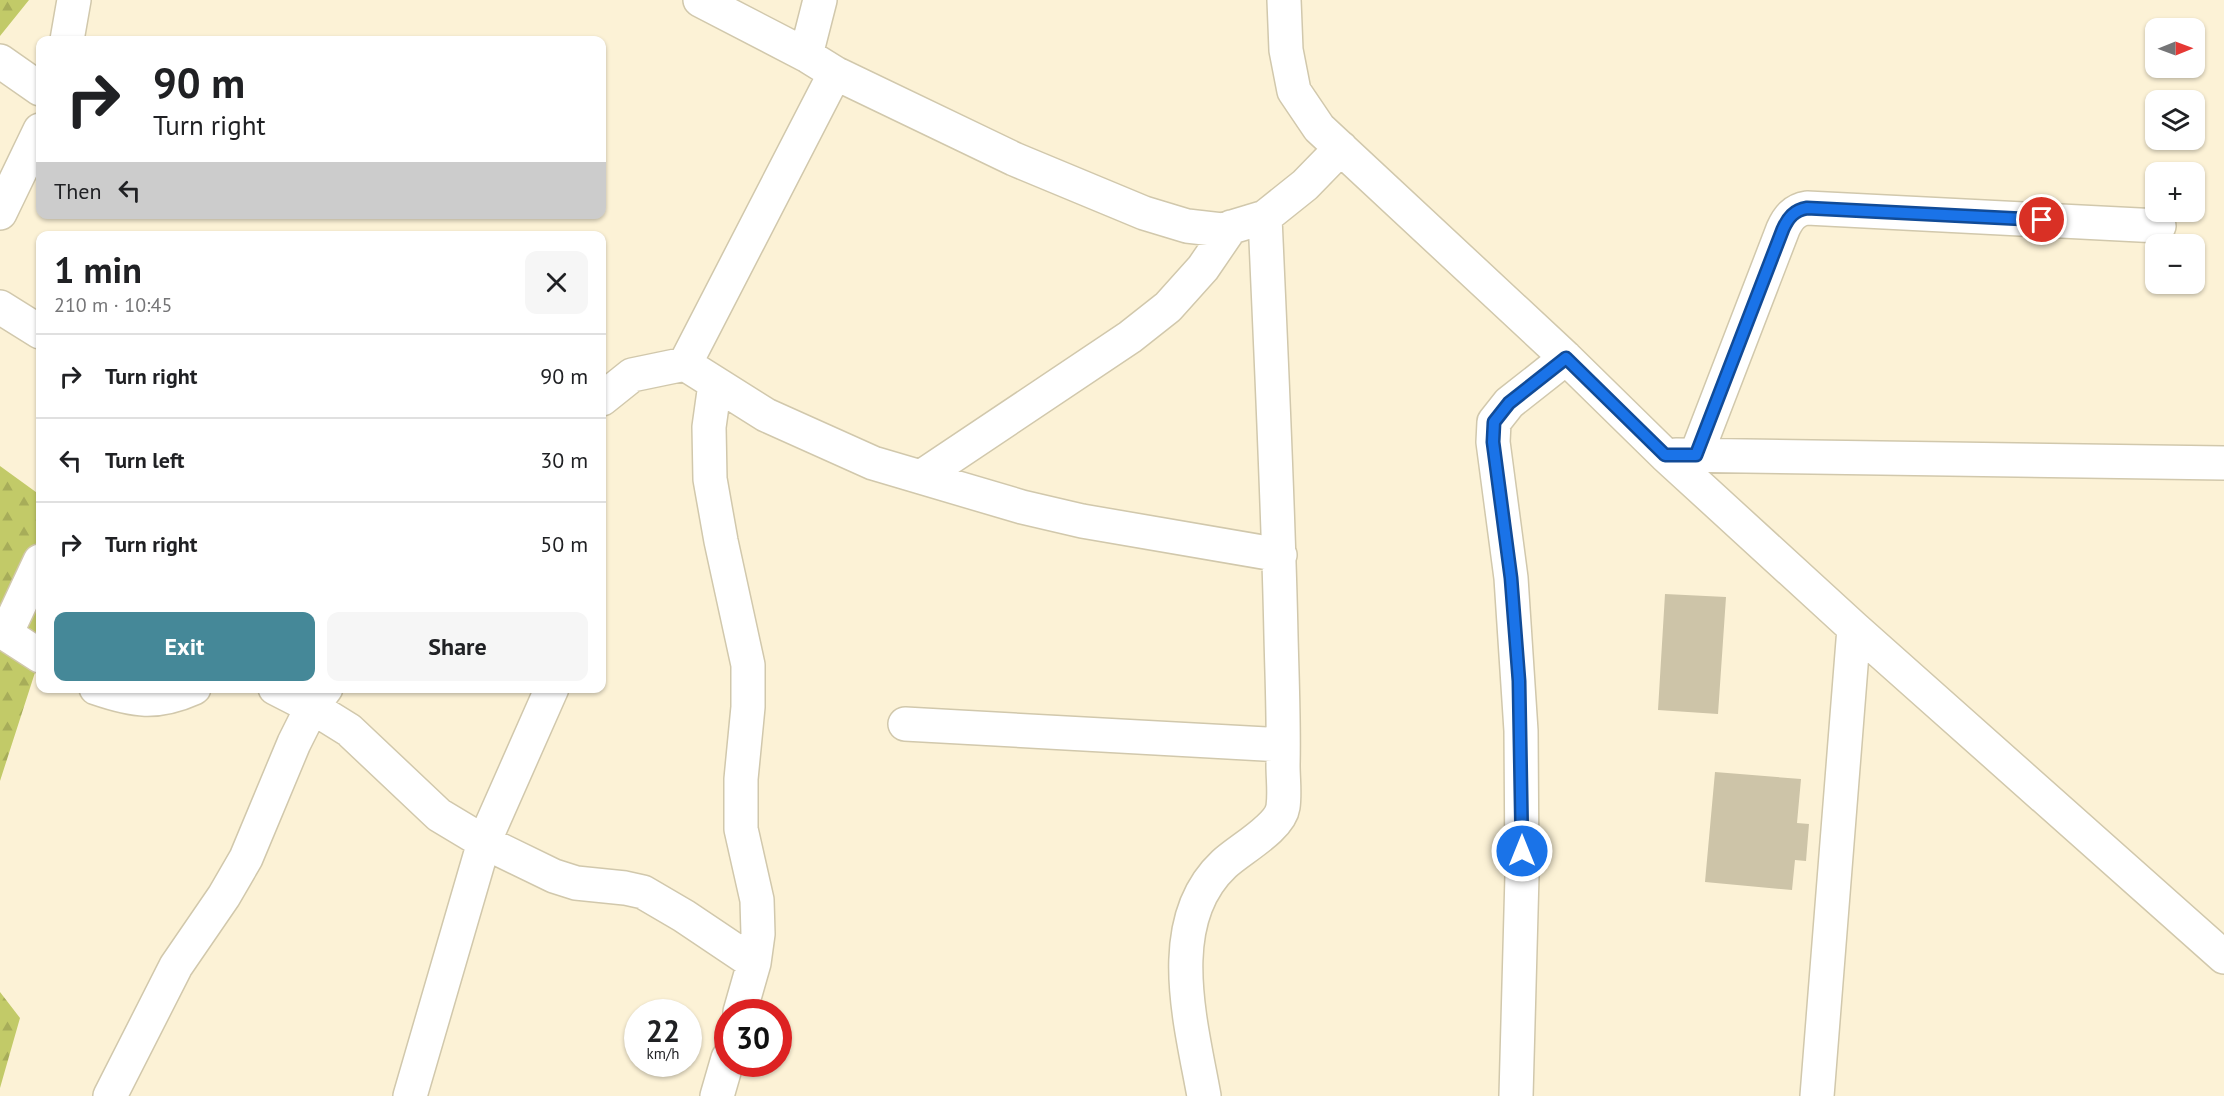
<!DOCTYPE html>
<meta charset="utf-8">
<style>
body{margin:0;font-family:"PT Sans",sans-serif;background:#f6f6f6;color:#202124;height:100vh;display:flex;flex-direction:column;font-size:22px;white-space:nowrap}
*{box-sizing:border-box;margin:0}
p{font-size:20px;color:#757577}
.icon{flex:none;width:33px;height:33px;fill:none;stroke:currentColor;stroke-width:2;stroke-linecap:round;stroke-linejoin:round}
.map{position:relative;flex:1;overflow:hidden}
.sheet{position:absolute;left:36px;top:231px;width:570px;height:462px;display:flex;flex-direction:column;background:#fff;border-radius:12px;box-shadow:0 2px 4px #0004}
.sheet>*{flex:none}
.guide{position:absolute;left:36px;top:36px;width:570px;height:183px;border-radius:12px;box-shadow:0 2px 4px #0004;background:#fff;color:#202124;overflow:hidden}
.needle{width:39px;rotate:89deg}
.controls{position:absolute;left:2145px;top:18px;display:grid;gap:12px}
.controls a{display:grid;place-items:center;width:60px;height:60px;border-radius:12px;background:#fff;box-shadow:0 2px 4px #0004;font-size:30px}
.speed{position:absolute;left:624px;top:999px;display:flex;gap:12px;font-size:30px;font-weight:700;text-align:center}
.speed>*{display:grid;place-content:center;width:78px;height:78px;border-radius:50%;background:#fff;box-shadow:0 2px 4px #0004;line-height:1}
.speed small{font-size:15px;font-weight:400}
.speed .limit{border:9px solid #d22;background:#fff;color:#111}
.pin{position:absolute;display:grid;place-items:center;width:51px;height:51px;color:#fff;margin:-26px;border:3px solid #fff;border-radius:50%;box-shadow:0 2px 6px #0007}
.me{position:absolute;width:66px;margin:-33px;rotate:0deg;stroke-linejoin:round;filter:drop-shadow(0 0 4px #0008)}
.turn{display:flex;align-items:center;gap:21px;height:126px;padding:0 18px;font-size:27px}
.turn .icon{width:78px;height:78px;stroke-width:2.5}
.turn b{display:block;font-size:42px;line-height:51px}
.then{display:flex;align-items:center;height:57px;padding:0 18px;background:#0003;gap:12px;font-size:22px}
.round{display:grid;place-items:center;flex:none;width:63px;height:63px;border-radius:12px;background:#f6f6f6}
.head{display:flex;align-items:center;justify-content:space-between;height:102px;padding:0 18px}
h1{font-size:36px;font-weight:700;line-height:45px}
.primary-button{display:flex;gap:12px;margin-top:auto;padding:12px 18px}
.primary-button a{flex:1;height:69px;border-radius:12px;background:#458898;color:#fff;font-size:24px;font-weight:700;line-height:69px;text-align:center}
.primary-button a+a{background:#f6f6f6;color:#202124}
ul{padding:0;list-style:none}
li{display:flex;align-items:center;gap:18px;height:84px;padding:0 18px;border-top:2px solid #e0e0e0}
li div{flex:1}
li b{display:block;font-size:22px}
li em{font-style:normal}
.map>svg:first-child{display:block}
.forest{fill:url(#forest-firs)}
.building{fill:#cdc4a8}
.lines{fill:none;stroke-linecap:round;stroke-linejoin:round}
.minor-casing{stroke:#d1c8ac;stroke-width:36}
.minor{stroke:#fff;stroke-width:33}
.route-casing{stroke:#114b97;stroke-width:15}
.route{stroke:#1a73e8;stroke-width:10}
</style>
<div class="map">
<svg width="2224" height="1096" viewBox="0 0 2224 1096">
<defs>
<pattern id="forest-firs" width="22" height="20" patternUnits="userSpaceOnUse" patternTransform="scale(1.5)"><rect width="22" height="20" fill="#c2ca68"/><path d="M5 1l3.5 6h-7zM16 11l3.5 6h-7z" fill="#a7ad59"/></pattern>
</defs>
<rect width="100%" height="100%" fill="#fcf2d6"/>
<path class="forest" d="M0,0H29L0,36Z
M0,466L40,495V657L0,781Z
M0,992L20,1018L0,1088Z"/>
<path class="building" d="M1665,594L1726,597L1718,714L1658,710Z
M1715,772L1801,779L1797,823L1809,824L1806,861L1795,860L1792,890L1705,882Z"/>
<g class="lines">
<defs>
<path id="minor" d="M700,0L806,55L835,73L1014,159L1144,213L1187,226L1222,230L1265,217L1305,185L1341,148
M1284,0L1286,50L1294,91L1319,128L1566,358L1665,455L1854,628L2224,957
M67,40L74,0
M806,55L820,0
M0,61L40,89
M0,213L40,130
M0,307L40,332
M685,364L835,73
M715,384L709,427L710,479L721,541L748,665V707L741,779V829L757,900L758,934L754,963L740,1012
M602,399L632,375L685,364L766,415L873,463L1022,507L1082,521L1280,555
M1676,455L2224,463
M1696,455L1783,229C1788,218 1794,210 1807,208L2159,226
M921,477L1130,337L1168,307L1203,268L1231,227
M0,630L11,623L40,561
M0,630L40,656
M96,688C134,701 156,705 194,688
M275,688L312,707L349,730L439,815L484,842L554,876L576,883L625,888L643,892L684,916L754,963
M905,724L1283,745
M110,1096L176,966L224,896L246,858L294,743L312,707L326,688
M410,1096L484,842L552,688
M717,1096L728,1058
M1204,1096C1191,1023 1162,922 1224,864C1240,849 1280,828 1283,807C1285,793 1283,779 1283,765C1284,722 1282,679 1281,636C1278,496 1271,356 1265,217
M1516,1096L1522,875L1521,731L1511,578L1493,442L1494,422L1509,403L1566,358
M1817,1096L1854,628"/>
</defs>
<use href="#minor" class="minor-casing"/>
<use href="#minor" class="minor"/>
</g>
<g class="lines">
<defs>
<path id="route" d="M1522,851L1519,681L1511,578L1493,442L1494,422L1509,403L1566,358L1665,455H1696L1783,229C1788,218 1794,210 1807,208L2042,220"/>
</defs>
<use href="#route" class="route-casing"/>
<use href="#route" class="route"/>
</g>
</svg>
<div class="controls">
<a><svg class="needle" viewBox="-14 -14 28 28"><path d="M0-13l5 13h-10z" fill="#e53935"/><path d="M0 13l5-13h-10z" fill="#757577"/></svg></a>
<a><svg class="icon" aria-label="layers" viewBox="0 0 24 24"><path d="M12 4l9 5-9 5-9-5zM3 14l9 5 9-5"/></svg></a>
<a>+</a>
<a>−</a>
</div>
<div class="speed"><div>22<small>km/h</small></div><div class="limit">30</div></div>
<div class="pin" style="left:2042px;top:220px;background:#d93025"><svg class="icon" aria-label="arrive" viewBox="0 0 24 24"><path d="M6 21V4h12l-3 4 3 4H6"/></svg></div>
<svg class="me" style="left:1522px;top:851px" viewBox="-20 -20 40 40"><circle r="17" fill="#1a73e8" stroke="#fff" stroke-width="3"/><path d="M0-11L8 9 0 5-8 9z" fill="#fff"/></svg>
<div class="guide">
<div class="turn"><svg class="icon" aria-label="right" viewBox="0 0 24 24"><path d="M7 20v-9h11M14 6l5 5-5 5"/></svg><div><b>90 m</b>Turn right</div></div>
<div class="then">Then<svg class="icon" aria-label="left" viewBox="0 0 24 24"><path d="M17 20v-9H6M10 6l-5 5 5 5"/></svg></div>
</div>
<section class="sheet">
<div class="head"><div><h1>1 min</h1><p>210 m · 10:45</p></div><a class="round"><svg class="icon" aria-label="close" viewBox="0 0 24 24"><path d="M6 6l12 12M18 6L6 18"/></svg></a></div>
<ul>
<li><svg class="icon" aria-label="right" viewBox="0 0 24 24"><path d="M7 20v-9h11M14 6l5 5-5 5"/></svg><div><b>Turn right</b></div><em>90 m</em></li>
<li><svg class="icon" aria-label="left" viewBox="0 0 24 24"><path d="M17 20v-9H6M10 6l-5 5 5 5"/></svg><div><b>Turn left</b></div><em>30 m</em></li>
<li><svg class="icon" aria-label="right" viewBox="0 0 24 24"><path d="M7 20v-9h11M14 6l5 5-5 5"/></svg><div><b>Turn right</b></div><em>50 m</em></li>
</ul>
<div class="primary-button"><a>Exit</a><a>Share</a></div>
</section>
</div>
